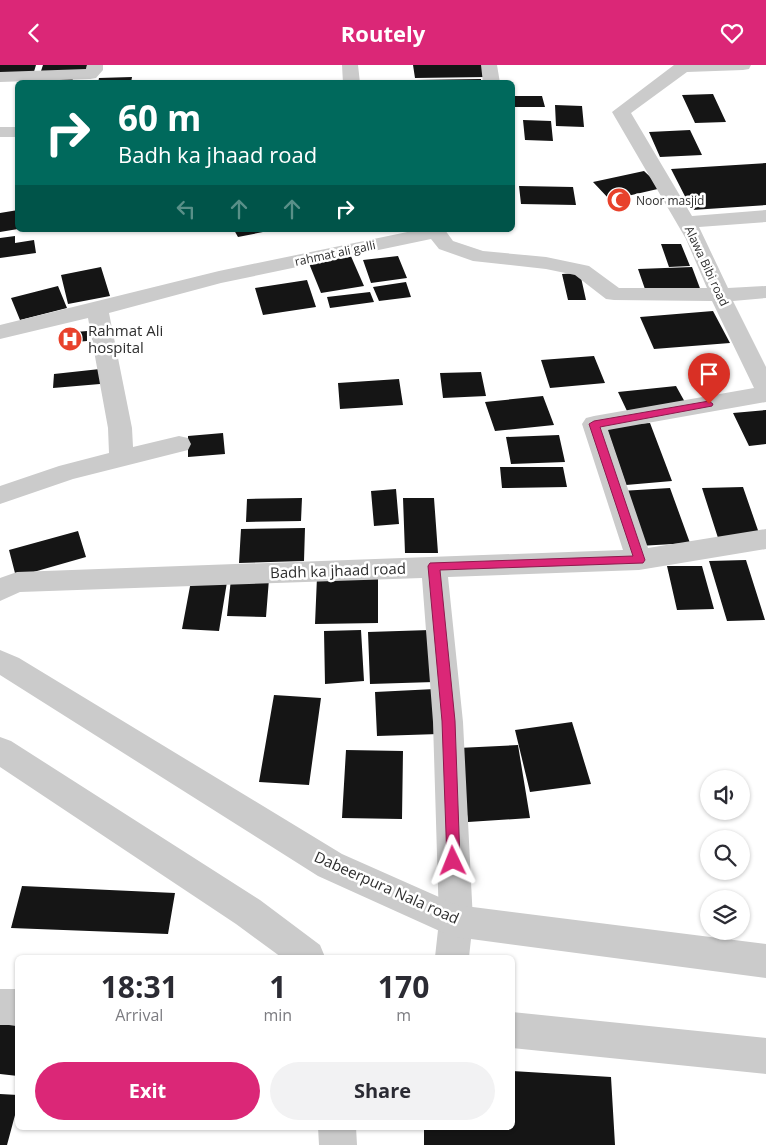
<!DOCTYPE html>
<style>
body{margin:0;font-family:"Open Sans",sans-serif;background:#f2f2f3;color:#2b2b33;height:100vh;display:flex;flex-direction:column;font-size:19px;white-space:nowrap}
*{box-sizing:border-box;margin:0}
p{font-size:16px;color:#7c7c81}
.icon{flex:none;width:28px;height:28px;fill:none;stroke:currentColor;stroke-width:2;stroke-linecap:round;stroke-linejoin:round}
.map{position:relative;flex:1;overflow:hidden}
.drawer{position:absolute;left:15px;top:890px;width:500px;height:175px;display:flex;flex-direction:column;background:#fff;border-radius:8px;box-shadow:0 1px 4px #0004}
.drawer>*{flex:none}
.guide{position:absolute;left:15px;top:15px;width:500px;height:152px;border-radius:8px;box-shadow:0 1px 4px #0004;background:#00695c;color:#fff;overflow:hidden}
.buttons{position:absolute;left:700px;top:705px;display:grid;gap:10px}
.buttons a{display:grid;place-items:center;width:50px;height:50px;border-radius:50%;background:#fff;box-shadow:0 1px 4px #0004;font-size:25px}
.pin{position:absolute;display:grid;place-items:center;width:42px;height:42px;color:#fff;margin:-51px -21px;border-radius:50% 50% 50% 0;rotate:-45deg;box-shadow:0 0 5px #0007}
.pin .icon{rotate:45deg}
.me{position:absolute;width:55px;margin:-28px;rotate:358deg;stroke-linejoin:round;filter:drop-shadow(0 0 4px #0008)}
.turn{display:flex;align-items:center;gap:18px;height:105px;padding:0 20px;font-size:22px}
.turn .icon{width:65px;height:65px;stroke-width:2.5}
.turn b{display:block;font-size:35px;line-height:42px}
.lanes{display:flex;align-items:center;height:48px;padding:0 20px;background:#0003;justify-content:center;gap:25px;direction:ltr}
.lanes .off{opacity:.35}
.eta{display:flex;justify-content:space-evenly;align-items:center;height:85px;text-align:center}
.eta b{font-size:30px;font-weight:700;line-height:35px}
.primary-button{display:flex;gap:10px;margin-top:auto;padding:10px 20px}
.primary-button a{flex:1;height:58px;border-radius:30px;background:#db2777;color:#fff;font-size:20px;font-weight:700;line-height:58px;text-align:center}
.primary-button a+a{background:#f2f2f3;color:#2b2b33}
header{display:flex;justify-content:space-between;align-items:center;height:65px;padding:0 20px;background:#db2777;color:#fff;font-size:22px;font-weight:700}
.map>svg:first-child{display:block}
.building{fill:#151515}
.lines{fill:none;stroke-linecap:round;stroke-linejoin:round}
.minor{fill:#cbcbcb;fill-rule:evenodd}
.tertiary{fill:#cbcbcb;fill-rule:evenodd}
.route{fill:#db2777;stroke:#8e194d}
.labels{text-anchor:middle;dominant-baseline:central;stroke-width:5;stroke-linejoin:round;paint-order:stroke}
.far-poi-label{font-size:12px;fill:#2e2e2e;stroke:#fff;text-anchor:start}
.far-street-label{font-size:12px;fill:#2e2e2e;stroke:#fff}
.poi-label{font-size:15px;fill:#2e2e2e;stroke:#fff;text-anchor:start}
.street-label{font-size:15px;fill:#2e2e2e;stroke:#fff}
</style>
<header><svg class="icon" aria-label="back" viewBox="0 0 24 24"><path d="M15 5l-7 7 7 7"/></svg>Routely<svg class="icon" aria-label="heart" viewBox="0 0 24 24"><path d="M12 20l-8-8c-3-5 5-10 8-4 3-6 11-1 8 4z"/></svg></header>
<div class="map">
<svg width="766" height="1080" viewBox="0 0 766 1080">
<rect width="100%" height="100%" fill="#fff"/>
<path class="building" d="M0,0H36L33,10L0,12Z
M43,0H87L86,8L40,9Z
M413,0H483L486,12L415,13Z
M132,12L131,18H98L99,13Z
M73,13L72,18H42L43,15Z
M481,14V18H417L416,15Z
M713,29L726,57L695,58L682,30Z
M512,31H542L545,42H512Z
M555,40L582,41L584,62L556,61Z
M523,55L551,56L553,76L525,75Z
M690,65L702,90L660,92L649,67Z
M766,98V140L692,145L671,104Z
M644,106L662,123L610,135L593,117Z
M519,121L573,122L576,140L521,139Z
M18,145V164L0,167V148Z
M234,165H268V166L238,172Z
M15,171V178L34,175L36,188L0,193V173Z
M661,179H681L690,201L669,202Z
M350,189L364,221L321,228L308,196Z
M398,191L407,213L371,218L363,195Z
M101,202L110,231L68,239L61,210Z
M692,202L701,226L646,227L638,204Z
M580,208L586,235H568L562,209Z
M307,215L316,242L263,250L255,223Z
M406,217L411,232L379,236L373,222Z
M58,221L67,243L20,255L11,233Z
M370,227L374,237L330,243L327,232Z
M713,246L730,278L654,284L640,252Z
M87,266V276L65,278V268Z
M594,291L605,318L550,323L541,295Z
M100,304V319L53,323L54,309Z
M481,307L486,331L443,333L440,308Z
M399,314L403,340L340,344L338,318Z
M676,321L686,339L627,346L618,327Z
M543,331L554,360L495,366L485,337Z
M766,345V379L749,381L733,348Z
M650,358L672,416L626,420L606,361Z
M223,368L225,389L188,392V371Z
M559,370L565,397L511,399L506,372Z
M500,402H563L567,422L502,423Z
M743,422L761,474L719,476L702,423Z
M670,423L690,478L639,481L621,426Z
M396,424L399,459L374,461L371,426Z
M302,433L301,456L246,457L247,434Z
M403,433H434L438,488H405Z
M305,463L304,496L239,498L241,464Z
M78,466L86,492L16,512L9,485Z
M746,495L765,555L727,556L709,496Z
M667,501H702L714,544L677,545Z
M317,512H378V558L315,559Z
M231,514H269L266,552L227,551Z
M191,516L227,517L219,566L182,564Z
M361,565L364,616L325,619L324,566Z
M430,565L434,617L370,619L368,567Z
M435,624L439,669L377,671L375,627Z
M274,630L321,633L309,720L259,717Z
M572,657L591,719L530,727L515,665Z
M518,680L530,753L468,757L458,683Z
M346,685L403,686L402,754L342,753Z
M22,821L175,828L168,869L11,863Z
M0,959L18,961V1011L0,1009Z
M512,1006L611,1012L615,1080H424V1062H512Z
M0,1029L18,1030V1039L7,1080H0Z"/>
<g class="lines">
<path class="minor" d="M87,0H103V5L96,13L90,14L0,17V7L86,4Z
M342,0H358L360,18H343Z
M481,0H497L500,18H483Z
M674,0H751L749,4L743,5L687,7L631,48L692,151L766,145V157L699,162L728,223L766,221V233L733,236L766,302V337L608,365L648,483L766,464V484L639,505L448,512L463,657L473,856L469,892H435L439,856L433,657L422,513L20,527L0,536V513L17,507L623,485L582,359L586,353L594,351L754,323L712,236L614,235L606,234L575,210L546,204L473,196L439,184L431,174L221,218L109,248L132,363L133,382L179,371L188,373L191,379L188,385L73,414L0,439V421L59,401L109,388L108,363L88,253L0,274V260L219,206L417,165H445L453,176L483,186L546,192L589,201L619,223H707L686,174L612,47Z
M0,62H18V72H0Z
M0,924H18V960H0Z"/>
<path class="tertiary" d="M0,585L19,593L342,789L457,840L766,879V913L456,872L444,868L318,811L0,610Z
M0,672L11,676L260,835L320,880L325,892H281L236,859L0,702Z
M512,947L766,973V1009L512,983Z
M318,1062H356L357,1080H319Z"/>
</g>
<path class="route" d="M709,336L713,339L712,341L600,362L645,495L643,498L440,505L455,656L460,796L458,801L453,803L449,801L447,796L442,656L428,501L430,498L633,491L589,359L594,356Z"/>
<defs>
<symbol id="mosque-disc" viewBox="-11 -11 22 22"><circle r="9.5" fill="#e8422c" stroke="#fff"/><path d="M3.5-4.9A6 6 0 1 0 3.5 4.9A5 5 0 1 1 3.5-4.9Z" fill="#fff"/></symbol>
<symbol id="hospital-disc" viewBox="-11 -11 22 22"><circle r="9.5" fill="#e8422c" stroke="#fff"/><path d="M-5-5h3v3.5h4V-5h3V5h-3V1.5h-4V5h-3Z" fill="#fff"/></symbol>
</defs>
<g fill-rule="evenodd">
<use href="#mosque-disc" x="605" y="121" width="28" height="28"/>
<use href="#hospital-disc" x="56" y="260" width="28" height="28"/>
</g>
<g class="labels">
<g class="far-poi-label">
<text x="636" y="135">Noor masjid</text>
</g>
<g class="far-street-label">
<text transform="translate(335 188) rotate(-12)">rahmat ali galli</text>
<text transform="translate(707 201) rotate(65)">Alawa Bibi road</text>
</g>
<g class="poi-label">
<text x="88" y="265">Rahmat Ali<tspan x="88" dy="17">hospital</tspan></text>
</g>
<g class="street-label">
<text transform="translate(338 505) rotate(-2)">Badh ka jhaad road</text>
<text transform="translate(387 822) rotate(24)">Dabeerpura Nala road</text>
</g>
</g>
</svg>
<div class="buttons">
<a><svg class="icon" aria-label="sound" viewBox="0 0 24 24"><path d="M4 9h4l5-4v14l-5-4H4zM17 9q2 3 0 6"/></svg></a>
<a><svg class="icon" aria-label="search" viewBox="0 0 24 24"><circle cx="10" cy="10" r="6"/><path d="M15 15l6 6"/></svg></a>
<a><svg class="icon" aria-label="layers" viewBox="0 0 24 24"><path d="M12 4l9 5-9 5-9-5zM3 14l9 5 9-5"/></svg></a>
</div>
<div class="pin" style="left:709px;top:339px;background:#d93025"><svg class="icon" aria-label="arrive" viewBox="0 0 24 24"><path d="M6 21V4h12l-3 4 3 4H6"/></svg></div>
<svg class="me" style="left:453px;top:796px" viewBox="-20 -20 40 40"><path d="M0-17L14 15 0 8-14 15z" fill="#db2777" stroke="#fff" stroke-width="4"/></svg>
<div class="guide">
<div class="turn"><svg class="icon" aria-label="right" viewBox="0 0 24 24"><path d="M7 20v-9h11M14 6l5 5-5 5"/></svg><div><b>60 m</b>Badh ka jhaad road</div></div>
<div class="lanes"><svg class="icon off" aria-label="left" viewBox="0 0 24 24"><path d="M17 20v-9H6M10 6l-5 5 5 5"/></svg><svg class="icon off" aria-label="ahead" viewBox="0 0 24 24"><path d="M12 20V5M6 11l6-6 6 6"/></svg><svg class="icon off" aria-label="ahead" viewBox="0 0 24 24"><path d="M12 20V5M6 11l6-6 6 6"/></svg><svg class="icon" aria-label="right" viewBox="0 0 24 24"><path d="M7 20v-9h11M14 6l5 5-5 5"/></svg></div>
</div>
<section class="drawer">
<div class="eta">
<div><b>18:31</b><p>Arrival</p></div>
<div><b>1</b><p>min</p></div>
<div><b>170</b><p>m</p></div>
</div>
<div class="primary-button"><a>Exit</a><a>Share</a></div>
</section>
</div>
